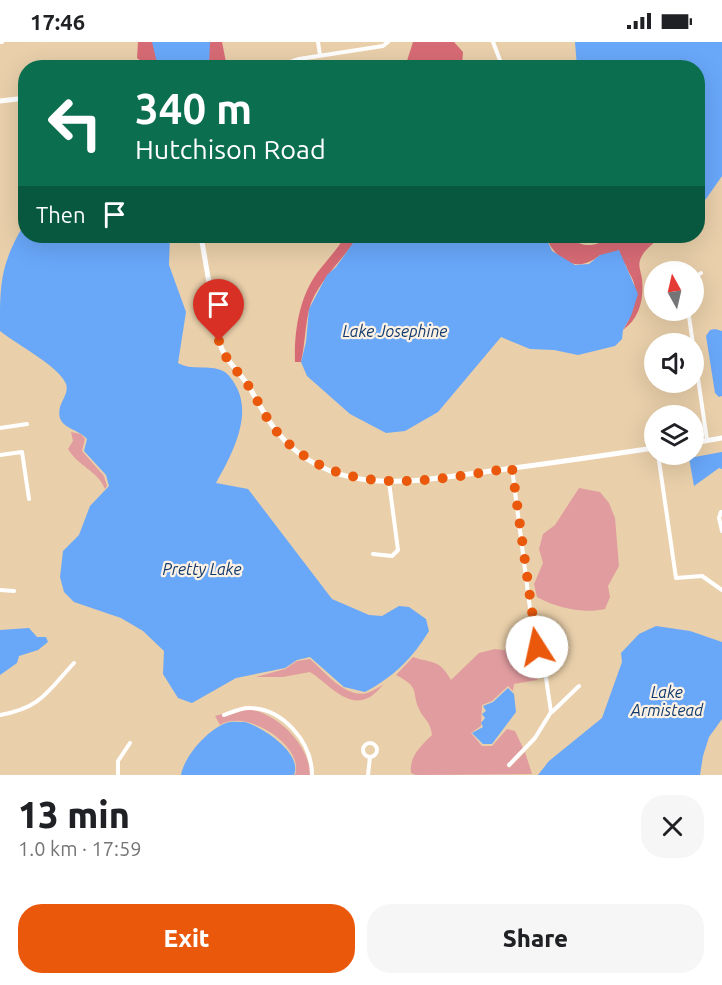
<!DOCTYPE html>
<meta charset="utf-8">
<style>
body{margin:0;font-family:Ubuntu,sans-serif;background:#f6f6f6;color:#202124;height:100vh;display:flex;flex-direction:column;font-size:22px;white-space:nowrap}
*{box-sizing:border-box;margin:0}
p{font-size:20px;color:#757577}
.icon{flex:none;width:33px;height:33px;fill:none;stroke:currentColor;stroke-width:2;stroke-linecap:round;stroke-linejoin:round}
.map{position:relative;height:733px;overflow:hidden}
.panel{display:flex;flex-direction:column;background:#fff;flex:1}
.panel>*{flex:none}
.hud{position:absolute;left:18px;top:18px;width:687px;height:183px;border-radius:24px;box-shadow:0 6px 24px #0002;background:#0b6e4f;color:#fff;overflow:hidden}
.needle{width:39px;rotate:352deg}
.tools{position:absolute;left:644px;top:219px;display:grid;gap:12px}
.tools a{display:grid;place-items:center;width:60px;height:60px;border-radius:50%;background:#fff;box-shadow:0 6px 24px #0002;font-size:30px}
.pin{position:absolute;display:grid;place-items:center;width:51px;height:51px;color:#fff;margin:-62px -26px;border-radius:50% 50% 50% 0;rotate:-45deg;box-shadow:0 0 6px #0007}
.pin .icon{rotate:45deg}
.me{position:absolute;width:66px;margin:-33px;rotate:350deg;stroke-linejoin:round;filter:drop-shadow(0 0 4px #0008)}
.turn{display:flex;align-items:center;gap:21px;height:126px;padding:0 18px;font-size:27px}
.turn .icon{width:78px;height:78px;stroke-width:2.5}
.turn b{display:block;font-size:42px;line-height:51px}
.then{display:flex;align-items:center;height:57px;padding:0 18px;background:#0003;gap:12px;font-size:22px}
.round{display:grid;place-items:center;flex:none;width:63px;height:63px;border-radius:24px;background:#f6f6f6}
.headline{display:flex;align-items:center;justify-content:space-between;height:102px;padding:0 18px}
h1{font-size:36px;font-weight:800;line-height:45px}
.primary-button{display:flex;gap:12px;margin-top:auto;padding:12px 18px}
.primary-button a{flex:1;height:69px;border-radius:24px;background:#ea580c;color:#fff;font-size:24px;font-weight:800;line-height:69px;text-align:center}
.primary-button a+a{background:#f6f6f6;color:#202124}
.status{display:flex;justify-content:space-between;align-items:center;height:42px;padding:0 30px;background:#fff;direction:ltr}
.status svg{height:16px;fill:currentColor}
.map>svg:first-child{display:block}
.green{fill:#e19c9f}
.forest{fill:#d76b75}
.water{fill:#69a7f9}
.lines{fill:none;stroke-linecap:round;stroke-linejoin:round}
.street{stroke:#fff;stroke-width:4}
.secondary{stroke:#fff;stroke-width:5}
.route{stroke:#ea580c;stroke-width:10;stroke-dasharray:0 18}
.labels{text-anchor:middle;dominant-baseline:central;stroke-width:4.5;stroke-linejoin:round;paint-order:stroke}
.water-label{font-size:16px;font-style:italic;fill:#123b6f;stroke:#fdf2e3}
</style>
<div class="status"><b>17:46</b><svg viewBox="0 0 49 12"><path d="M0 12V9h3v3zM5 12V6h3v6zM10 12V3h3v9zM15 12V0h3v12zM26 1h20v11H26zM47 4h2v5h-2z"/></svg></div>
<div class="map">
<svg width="722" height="733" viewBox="0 0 722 733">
<rect width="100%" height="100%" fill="#e9cfaa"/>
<path class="green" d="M71,390L81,392L85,397L82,409L104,434L107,444L105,447C98,429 78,424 68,407L73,399Z
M579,446L600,450L609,461L615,476L619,524L608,544L610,555L605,567C583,572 557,566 537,555L534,542L543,521L539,507L543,492L555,483Z
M495,607L517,610L531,629L539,634L537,638L514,642L513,649L508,644L492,659L482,663L481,684L471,691L482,704H492L507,687L515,689L523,706L507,723L509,726L525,710L532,732L416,733L411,731C409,714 421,704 432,693C430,678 424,678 419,667C411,649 421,646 396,633L413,615C434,622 439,617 451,638L479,611Z
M310,617C324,629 346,657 367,651C373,649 379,645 384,642C380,646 375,652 370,655C347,668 327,640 310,630L283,635H256L285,627L297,619Z
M248,667C277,671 310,703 310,733H295C305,705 248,666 220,683L215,674L222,672L223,675Z"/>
<path class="forest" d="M138,0H222L227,25H145L146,23L137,16Z
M413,0H454L463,10L462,25H405Z
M345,194H358C344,217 315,242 309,268C305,285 305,302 301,320H295C294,290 299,256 317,231C327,218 337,208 345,194Z
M545,194C550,194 561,192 565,194C580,204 594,208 609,194H663C655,200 644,207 640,218C638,224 641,230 642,237C644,257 640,276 623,288C632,275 637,256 634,241C632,234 627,229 626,223L600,213C576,233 556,218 545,194Z"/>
<path class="water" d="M152,0H210L209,25H158Z
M575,0H722V134L706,157L698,161V26L577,25Z
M25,181L26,194H170L169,223L186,270L178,321C191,329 208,322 223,329C229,332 234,340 237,346C252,376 231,414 216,441L248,447L332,557L369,573L382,574L399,564L409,565L426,577L429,589C413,616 392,636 365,650L344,645L310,615L297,618L285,626L236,636L192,661L178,656L163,632L164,609L143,589L121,576L74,560L64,550L60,535L63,509L79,493L90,464L109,444L106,433L84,409L87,397C76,385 55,387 60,365C62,358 69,350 66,342C59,324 16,302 0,289C0,242 0,222 25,181Z
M358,194H545L552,209L575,223L589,222L600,213L619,208L638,252L631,274L623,288L622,297L615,304L578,313L554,308L530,307L501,295L438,370L405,389L386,391L350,372L307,334L301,320L306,300L309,267L327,233L336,225Z
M715,287L722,289V354L719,355L715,351L706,294L710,288Z
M722,410V427L719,426L694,444L689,416Z
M656,584L690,589L722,600V677L709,695L703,714L700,733H538L549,719L602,676L622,620L621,611L639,592Z
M29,586L37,595H46L48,600L38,608L19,614L17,621L0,633V588Z
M508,646L514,652L516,670L492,702H483L472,691L483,685L481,681L485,676L482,672L486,669L483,664L493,660Z
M245,680C262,685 303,711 294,733H181C184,715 207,688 226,681C231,679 239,680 245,680Z"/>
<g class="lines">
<path class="street" d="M0,0H2
M318,0L320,13
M493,0L503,26
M273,26L299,17L383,4L388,0
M693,237L701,231
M688,268L693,302
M693,302L707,398
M0,386L27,382
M658,412L676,536L702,534L722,548
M0,413L22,410L29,457
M721,470L719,476L722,489
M373,512L392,514L398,508L389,440
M0,548L14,549
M552,670L579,644
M0,673C41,666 47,650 74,621
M224,673C232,670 242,665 251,666C283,667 312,700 312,733
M363 708a7 7 0 1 1 14 0a7 7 0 1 1-14 0Z
M509,723L535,696L551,670L546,636L533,590L512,426
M118,733V719L130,701
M368,733L370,715"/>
<path class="secondary" d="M0,59L26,56
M201,194L219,299C224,319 241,330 251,348C259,362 267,378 278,391C334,458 416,439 491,429C545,422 600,414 654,406
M693,401L722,396"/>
</g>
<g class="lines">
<path class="route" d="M219,299C224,319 241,331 251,348C260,362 267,379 278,391C340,460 432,438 512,426L537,605"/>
</g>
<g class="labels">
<g class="water-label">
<text x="395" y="289">Lake Josephine</text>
<text x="202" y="527">Pretty Lake</text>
<text x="667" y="650">Lake<tspan x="667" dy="18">Armistead</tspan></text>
</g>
</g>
</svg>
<div class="tools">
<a><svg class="needle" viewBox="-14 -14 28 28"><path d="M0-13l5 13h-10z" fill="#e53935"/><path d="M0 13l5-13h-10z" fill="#757577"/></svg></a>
<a><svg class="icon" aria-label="sound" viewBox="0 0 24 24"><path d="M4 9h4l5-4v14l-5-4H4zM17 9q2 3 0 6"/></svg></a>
<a><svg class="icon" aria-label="layers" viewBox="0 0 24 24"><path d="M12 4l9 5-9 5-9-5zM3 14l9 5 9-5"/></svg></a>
</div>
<div class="pin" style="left:219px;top:299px;background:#d93025"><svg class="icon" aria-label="arrive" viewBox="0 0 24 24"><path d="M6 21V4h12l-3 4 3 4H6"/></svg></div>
<svg class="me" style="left:537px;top:605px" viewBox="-20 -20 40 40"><circle r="19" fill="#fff"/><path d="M0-13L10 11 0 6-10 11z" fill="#ea580c"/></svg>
<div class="hud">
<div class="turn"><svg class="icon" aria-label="left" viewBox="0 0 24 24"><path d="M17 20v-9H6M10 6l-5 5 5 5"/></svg><div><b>340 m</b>Hutchison Road</div></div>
<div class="then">Then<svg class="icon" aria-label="arrive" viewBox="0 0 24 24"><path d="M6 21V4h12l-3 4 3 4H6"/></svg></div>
</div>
</div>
<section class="panel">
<div class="headline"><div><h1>13 min</h1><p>1.0 km · 17:59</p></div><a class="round"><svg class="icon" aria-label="close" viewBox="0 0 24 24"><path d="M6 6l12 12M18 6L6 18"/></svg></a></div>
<div class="primary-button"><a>Exit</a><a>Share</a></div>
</section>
